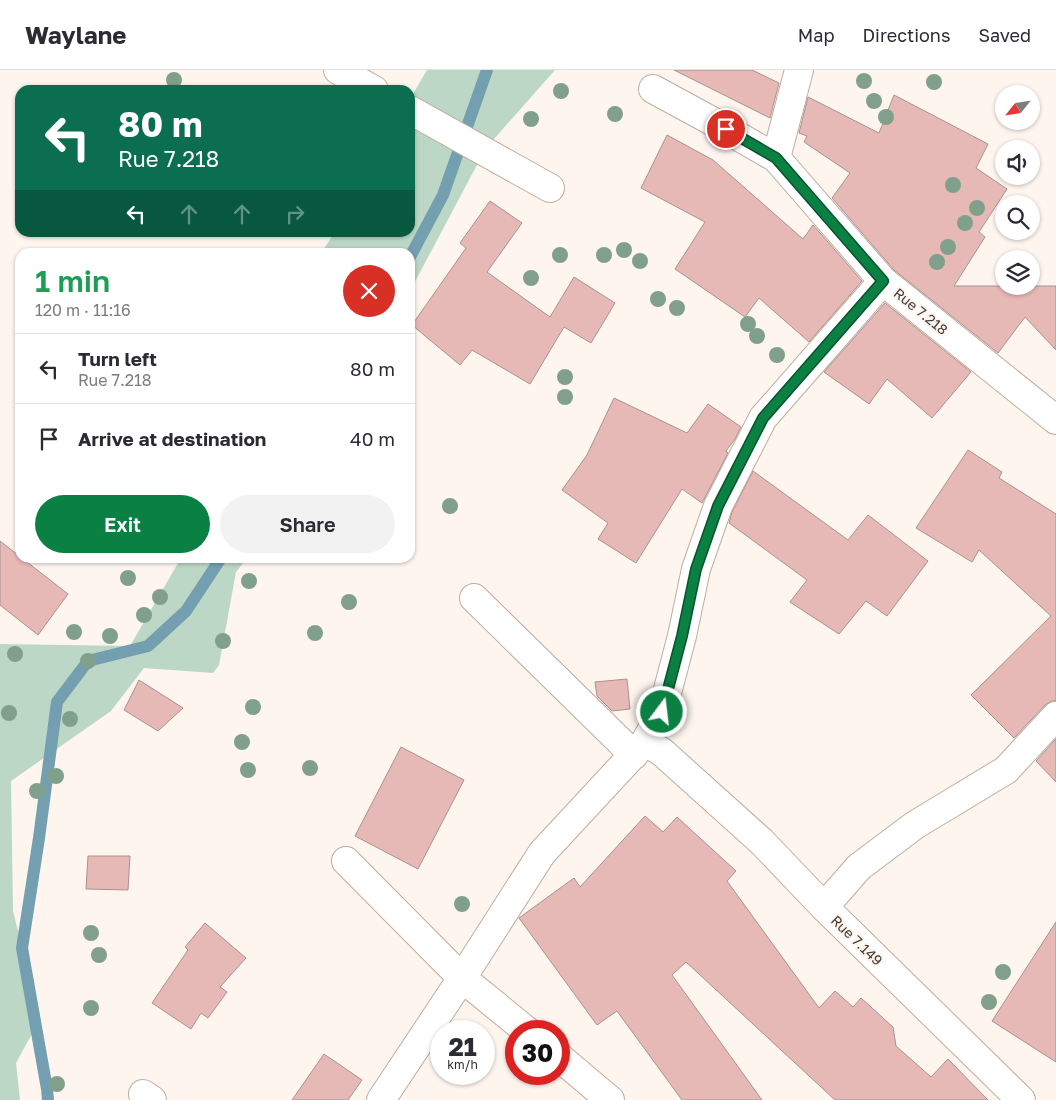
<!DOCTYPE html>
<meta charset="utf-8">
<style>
body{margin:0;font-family:"Golos Text",sans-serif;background:#f2f2f3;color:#2b2b33;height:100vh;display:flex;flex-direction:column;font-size:19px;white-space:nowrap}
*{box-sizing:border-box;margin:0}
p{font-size:16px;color:#7c7c81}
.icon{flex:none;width:28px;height:28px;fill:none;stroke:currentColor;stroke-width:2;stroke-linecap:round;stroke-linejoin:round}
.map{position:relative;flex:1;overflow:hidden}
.drawer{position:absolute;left:15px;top:178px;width:400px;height:315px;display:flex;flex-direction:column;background:#fff;border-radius:15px;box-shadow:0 1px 4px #0004}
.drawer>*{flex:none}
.banner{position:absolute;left:15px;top:15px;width:400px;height:152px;border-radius:15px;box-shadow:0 1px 4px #0004;background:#0b6e4f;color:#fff;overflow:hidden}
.needle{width:32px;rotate:240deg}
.buttons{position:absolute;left:995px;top:15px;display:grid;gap:10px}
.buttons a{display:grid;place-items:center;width:45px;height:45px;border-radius:50%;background:#fff;box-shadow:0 1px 4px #0004;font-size:25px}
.speed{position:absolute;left:430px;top:950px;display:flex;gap:10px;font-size:25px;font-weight:700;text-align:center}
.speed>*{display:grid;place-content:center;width:65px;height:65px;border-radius:50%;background:#fff;box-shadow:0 1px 4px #0004;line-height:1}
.speed small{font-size:12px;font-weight:400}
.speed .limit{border:8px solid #d22;background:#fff;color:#111}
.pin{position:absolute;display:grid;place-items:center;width:42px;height:42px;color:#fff;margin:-21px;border:2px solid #fff;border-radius:50%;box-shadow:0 1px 5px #0007}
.me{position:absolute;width:55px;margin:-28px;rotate:15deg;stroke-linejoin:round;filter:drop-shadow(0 0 4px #0008)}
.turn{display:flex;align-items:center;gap:18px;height:105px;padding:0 20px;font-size:22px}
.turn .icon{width:65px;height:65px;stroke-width:2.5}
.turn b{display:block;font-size:35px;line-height:42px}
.lanes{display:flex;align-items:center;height:48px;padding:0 20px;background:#0003;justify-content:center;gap:25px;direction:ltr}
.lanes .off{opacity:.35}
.round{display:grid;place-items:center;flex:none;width:52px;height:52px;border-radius:26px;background:#f2f2f3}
.head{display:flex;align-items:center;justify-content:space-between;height:85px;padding:0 20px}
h1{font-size:30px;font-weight:600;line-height:38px;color:#1e9e55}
.action{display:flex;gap:10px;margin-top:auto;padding:10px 20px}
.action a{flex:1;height:58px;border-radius:30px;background:#0b8043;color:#fff;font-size:20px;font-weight:600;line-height:58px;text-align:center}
.action a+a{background:#f2f2f3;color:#2b2b33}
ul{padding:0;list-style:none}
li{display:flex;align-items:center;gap:15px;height:70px;padding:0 20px;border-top:1px solid #e1e1e2}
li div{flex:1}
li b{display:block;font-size:19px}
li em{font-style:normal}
header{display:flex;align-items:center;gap:30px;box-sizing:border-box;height:70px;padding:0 25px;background:#fff;border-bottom:1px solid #e1e1e2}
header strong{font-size:24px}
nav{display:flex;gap:28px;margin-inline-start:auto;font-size:18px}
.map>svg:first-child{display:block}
.green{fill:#bcd7c5}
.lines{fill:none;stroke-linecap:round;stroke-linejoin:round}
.stream{stroke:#739fb0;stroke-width:12}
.building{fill:#e6b8b6;stroke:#aa9291}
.street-casing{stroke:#bfad9e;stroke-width:30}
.street{stroke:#fff;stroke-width:28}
.tree{fill:#81a08b}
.route-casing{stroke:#07532c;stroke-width:12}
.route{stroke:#0b8043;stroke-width:9}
.labels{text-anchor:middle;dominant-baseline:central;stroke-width:4.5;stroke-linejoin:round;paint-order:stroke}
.street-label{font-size:14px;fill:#433b35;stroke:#fdf5ee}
</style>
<header>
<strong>Waylane</strong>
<nav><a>Map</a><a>Directions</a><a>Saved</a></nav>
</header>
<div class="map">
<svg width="1056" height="1030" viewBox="0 0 1056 1030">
<rect width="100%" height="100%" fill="#fdf5ee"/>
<path class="green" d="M427,0H555L486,78L410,221V182H322L334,163L410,162V29Z
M181,488H247L236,502L219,595L213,603L144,598L111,641L11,711L13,841L40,949L16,993L20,1030H0V574L130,576Z"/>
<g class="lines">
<path class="stream" d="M410,187L443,125L487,0
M48,1030L47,1019L22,878L39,768L57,632L88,591L148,576L186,541L221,488"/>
</g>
<path class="building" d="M674,0H752L779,13L770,48Z
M894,25L988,74L976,98L1007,119L979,162L985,167L954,216H1056V280L1025,247L998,283L894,200L832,128L850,103L804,72L807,66L799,63L808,27L879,63Z
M667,65L713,90L803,169L813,155L862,211L809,272L759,228L745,247L675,199L705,152L641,118Z
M490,131L522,153L487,202L550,247L574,207L615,233L591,273L564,257L530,314L472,280L460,295L412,255L466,178L460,173Z
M885,233L971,302L932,348L887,309L869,334L824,302Z
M614,328L687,363L708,334L741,357L735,369L726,381L728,383L702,433L682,419L636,493L598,469L608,453L562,420L587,385Z
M968,380L1002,402L999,408L1056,444V631H1051L1045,635L1014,668L971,625L1051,546L979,480L972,492L916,458Z
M753,401L848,470L868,445L928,491L887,546L866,531L839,564L790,532L807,510L729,453L732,442Z
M0,471L68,524L38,565L0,535Z
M627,609L630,639L612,641L597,626L595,612Z
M139,610L183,638L158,661L124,640Z
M1056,669V712L1036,691Z
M401,677L464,710L418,799L355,766Z
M645,746L663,762L677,747L736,801L727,811L819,938L835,921L853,937L861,928L893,957L896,976L931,1007L948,989L988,1030H835L686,892L672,905L762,1030H682L617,941L597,955L519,848L574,808L580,817Z
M88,786H130L128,820L86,819Z
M1056,852V992L992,951Z
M205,853L246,888L220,917L227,922L208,948L201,943L191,959L152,933L188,880L185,877Z
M324,984L362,1010L348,1030H292Z"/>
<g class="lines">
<defs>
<path id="street" d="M338,0L374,20
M653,19L710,50L776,88L883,211L1056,350
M410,40L550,118
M776,88L799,0
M474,528L634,685
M346,791L462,908L527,961
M824,837L762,772L662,682L645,672L662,642L682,566L696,499L718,436L763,348L883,211
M559,987L610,1030
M143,1024L152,1030
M381,1030L462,908L542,783L645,672
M1021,1030L824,837L859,797L915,755L1006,700L1056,646"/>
</defs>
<use href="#street" class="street-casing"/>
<use href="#street" class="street"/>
</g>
<g class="tree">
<circle cx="174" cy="10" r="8"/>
<circle cx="864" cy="11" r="8"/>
<circle cx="934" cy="12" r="8"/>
<circle cx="561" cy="21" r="8"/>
<circle cx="874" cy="31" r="8"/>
<circle cx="615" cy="44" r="8"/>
<circle cx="886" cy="47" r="8"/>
<circle cx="531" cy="49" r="8"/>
<circle cx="953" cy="115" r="8"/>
<circle cx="977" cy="138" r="8"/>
<circle cx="965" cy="153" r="8"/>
<circle cx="948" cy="177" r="8"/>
<circle cx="624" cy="180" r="8"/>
<circle cx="560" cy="185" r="8"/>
<circle cx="604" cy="185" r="8"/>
<circle cx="640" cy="191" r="8"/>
<circle cx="937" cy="192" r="8"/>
<circle cx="531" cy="208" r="8"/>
<circle cx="658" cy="229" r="8"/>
<circle cx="677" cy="238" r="8"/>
<circle cx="748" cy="254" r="8"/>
<circle cx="757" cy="266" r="8"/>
<circle cx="777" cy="285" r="8"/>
<circle cx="565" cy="307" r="8"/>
<circle cx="565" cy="327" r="8"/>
<circle cx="450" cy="436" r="8"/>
<circle cx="128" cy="508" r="8"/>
<circle cx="249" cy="511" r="8"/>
<circle cx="160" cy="527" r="8"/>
<circle cx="349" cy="532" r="8"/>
<circle cx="144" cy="545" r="8"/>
<circle cx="74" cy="562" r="8"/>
<circle cx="315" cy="563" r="8"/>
<circle cx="110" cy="566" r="8"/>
<circle cx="223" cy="571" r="8"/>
<circle cx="15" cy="584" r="8"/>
<circle cx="88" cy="591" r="8"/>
<circle cx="253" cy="637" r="8"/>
<circle cx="9" cy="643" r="8"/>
<circle cx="70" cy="649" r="8"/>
<circle cx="242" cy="672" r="8"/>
<circle cx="310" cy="698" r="8"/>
<circle cx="248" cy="700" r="8"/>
<circle cx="56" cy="706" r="8"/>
<circle cx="37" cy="721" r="8"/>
<circle cx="462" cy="834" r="8"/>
<circle cx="91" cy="863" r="8"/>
<circle cx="99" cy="885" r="8"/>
<circle cx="1003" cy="902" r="8"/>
<circle cx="989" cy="932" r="8"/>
<circle cx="91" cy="938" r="8"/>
<circle cx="57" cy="1014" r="8"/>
</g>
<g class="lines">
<defs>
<path id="route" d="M662,642L682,566L696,499L718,436L763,348L883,211L776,88L726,59"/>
</defs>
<use href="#route" class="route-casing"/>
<use href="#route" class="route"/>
</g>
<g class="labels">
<g class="street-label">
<text transform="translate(921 241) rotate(39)">Rue 7.218</text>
<text transform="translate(857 870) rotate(44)">Rue 7.149</text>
</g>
</g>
</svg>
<div class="buttons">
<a><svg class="needle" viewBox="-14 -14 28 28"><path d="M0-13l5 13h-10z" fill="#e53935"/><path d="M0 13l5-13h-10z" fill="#7c7c81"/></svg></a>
<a><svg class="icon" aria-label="sound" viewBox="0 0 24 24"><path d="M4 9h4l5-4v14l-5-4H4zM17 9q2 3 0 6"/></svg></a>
<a><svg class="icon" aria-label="search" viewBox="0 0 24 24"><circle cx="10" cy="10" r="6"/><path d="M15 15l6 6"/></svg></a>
<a><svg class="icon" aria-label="layers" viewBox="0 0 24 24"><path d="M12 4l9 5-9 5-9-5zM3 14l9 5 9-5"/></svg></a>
</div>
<div class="speed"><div>21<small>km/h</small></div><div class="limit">30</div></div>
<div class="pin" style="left:726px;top:59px;background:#d93025"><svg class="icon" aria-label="arrive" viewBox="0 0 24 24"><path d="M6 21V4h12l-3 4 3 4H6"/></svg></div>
<svg class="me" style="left:662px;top:642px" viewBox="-20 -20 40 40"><circle r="17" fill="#0b8043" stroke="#fff" stroke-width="3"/><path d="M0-11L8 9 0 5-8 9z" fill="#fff"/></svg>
<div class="banner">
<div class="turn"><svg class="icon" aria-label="left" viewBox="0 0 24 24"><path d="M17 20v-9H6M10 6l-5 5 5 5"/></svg><div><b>80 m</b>Rue 7.218</div></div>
<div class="lanes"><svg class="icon" aria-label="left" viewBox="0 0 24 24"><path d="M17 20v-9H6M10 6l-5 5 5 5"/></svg><svg class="icon off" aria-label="ahead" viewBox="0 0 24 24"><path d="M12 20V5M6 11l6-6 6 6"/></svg><svg class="icon off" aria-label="ahead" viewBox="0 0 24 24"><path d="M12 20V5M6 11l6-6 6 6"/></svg><svg class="icon off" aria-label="right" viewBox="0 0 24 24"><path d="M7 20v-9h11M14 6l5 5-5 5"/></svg></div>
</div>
<section class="drawer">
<div class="head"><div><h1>1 min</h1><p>120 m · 11:16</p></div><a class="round" style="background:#d93025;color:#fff"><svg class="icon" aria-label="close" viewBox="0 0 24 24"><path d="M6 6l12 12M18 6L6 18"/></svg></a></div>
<ul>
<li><svg class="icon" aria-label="left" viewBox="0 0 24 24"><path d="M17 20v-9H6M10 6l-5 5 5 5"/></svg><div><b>Turn left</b><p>Rue 7.218</p></div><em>80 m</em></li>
<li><svg class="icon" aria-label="arrive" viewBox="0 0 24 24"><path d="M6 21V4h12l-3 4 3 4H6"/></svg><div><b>Arrive at destination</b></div><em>40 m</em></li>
</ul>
<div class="action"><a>Exit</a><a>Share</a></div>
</section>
</div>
